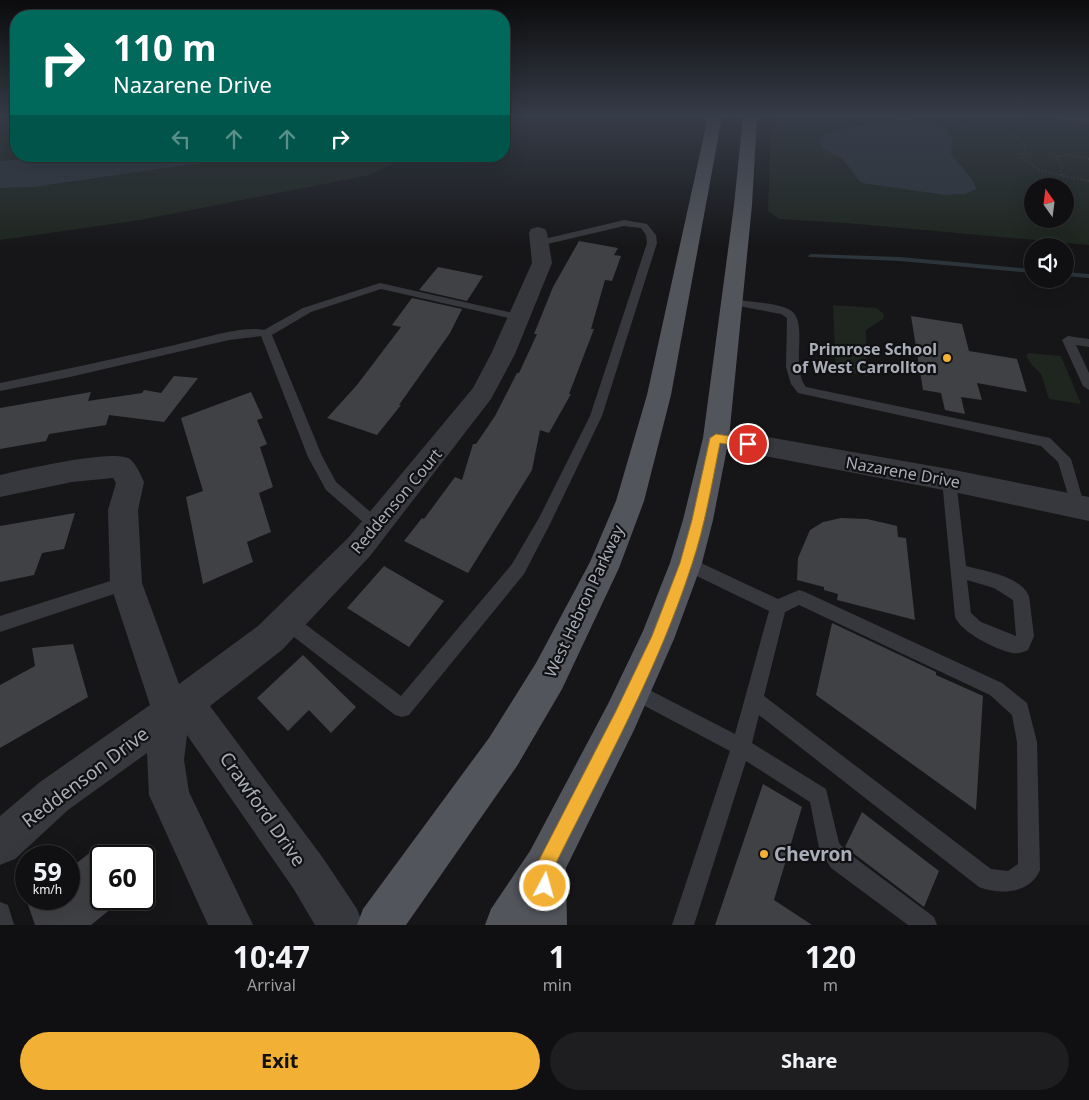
<!DOCTYPE html>
<style>
body{margin:0;font-family:"Noto Sans",sans-serif;background:#1e1e20;color:#f1f3f6;height:100vh;display:flex;flex-direction:column;font-size:19px;white-space:nowrap}
*{box-sizing:border-box;margin:0}
p{font-size:16px;color:#9c9d9f}
.icon{flex:none;width:28px;height:28px;fill:none;stroke:currentColor;stroke-width:2;stroke-linecap:round;stroke-linejoin:round}
.map{position:relative;height:925px;overflow:hidden}
.side{display:flex;flex-direction:column;background:#101012;flex:1}
.side>*{flex:none}
.banner{position:absolute;left:10px;top:10px;width:500px;height:152px;border-radius:20px;box-shadow:0 5px 20px #0002,0 0 0 1px #303032;background:#00695c;color:#fff;overflow:hidden}
.needle{width:32px;rotate:346deg}
.fabs{position:absolute;left:1024px;top:178px;display:grid;gap:10px}
.fabs a{display:grid;place-items:center;width:50px;height:50px;border-radius:50%;background:#101012;box-shadow:0 5px 20px #0002,0 0 0 1px #303032;font-size:25px}
.speed{position:absolute;left:15px;top:845px;display:flex;gap:10px;font-size:25px;font-weight:700;text-align:center}
.speed>*{display:grid;place-content:center;width:65px;height:65px;border-radius:50%;background:#101012;box-shadow:0 5px 20px #0002,0 0 0 1px #303032;line-height:1}
.speed small{font-size:12px;font-weight:400}
.speed .limit{border:2px solid #111;border-radius:8px;background:#fff;color:#111}
.pin{position:absolute;display:grid;place-items:center;width:42px;height:42px;color:#fff;margin:-21px;border:2px solid #fff;border-radius:50%;box-shadow:0 1px 5px #0007}
.me{position:absolute;width:55px;margin:-28px;rotate:6deg;stroke-linejoin:round;filter:drop-shadow(0 0 4px #0008)}
.turn{display:flex;align-items:center;gap:18px;height:105px;padding:0 20px;font-size:22px}
.turn .icon{width:65px;height:65px;stroke-width:2.5}
.turn b{display:block;font-size:35px;line-height:42px}
.lanes{display:flex;align-items:center;height:48px;padding:0 20px;background:#0003;justify-content:center;gap:25px;direction:ltr}
.lanes .off{opacity:.35}
.eta{display:flex;justify-content:space-evenly;align-items:center;height:85px;text-align:center}
.eta b{font-size:30px;font-weight:700;line-height:35px}
.action{display:flex;gap:10px;margin-top:auto;padding:10px 20px}
.action a{flex:1;height:58px;border-radius:30px;background:#f2b134;color:#111;font-size:20px;font-weight:700;line-height:58px;text-align:center}
.action a+a{background:#1e1e20;color:#f1f3f6}
.map>svg:first-child{display:block}
.green{fill:#1e261f;fill-rule:evenodd}
.water{fill:#2c353c}
.lines{fill:none;stroke-linecap:round;stroke-linejoin:round}
.stream{fill:#2c353c;fill-rule:evenodd}
.building{fill:#404145}
.path{stroke:#3d3f44;stroke-width:2;stroke-dasharray:1 2.5;stroke-linecap:butt}
.lane{fill:#37383d;fill-rule:evenodd}
.street{fill:#37383d;fill-rule:evenodd}
.primary{fill:#53555c;fill-rule:evenodd}
.route{fill:#f2b134;stroke:#9d7322}
.poi-dot{fill:#f2b134;stroke:#111113;stroke-width:2}
.labels{text-anchor:middle;dominant-baseline:central;stroke-width:4.5;stroke-linejoin:round;paint-order:stroke}
.poi-label{font-size:16px;font-weight:bold;fill:#a8adb8;stroke:#111113;text-anchor:end}
.street-label{font-size:16px;fill:#a8adb8;stroke:#111113}
.near-street-label{font-size:19px;fill:#a8adb8;stroke:#111113}
.near-poi-label{font-size:19px;font-weight:bold;fill:#a8adb8;stroke:#111113;text-anchor:start}
</style>
<div class="map">
<svg width="1089" height="925" viewBox="0 0 1089 925">
<rect width="100%" height="100%" fill="#161618"/>
<path class="green" d="M771,117H1018L1089,124V245L847,223L779,219L768,211ZM1032,186H1065V219H1032Z
M0,119L16,120V156H408L370,175L140,220L0,240Z
M833,305L876,308L884,314L883,319L866,330L867,376L836,370Z
M1028,353L1061,356L1081,404L1049,399L1041,374L1032,365L1026,356Z"/>
<path class="water" d="M895,119C915,119 940,119 952,137L951,154L974,182L976,189L965,194L945,195L862,183C853,176 850,165 841,158C835,154 825,152 821,145C820,143 820,140 820,137C843,126 870,126 895,119Z
M65,156H249L33,187L0,188V161Z"/>
<g class="lines">
<path class="stream" d="M811,254L900,257L1032,269V273L900,261L809,257L808,256Z
M1065,272L1089,274V278L1065,276Z"/>
</g>
<path class="building" d="M579,241L618,248L614,255L621,256L612,281L605,280L591,329H594L569,394H571L549,433L540,430L532,470L468,573L404,541L422,518L424,519L455,477L462,480L473,444H476L495,416L517,373H519L537,334H534L553,287Z
M438,267L483,276L467,301L419,290Z
M412,298L462,309L450,333L399,405H401L377,435L327,418L357,385L401,327L392,325Z
M911,316L962,324L969,351L1017,359L1027,392L977,383L982,400L961,397L965,414L945,410L941,393L923,390Z
M174,376L198,378L164,422L109,415L106,425L49,434L46,441L0,449V408L91,392L88,401L142,393L144,390L161,393Z
M251,392L263,418L257,420L267,444L260,447L273,487L259,493L271,532L247,542L253,562L203,584L186,497L203,491L181,418Z
M75,513L64,549L42,553L34,575L0,582V526Z
M841,518L867,519L897,526L898,537L906,538L915,620L837,600L838,594L824,590V587L797,580L798,558L810,530L823,522Z
M384,566L444,601L409,647L347,608Z
M832,623L936,672V675L983,696L976,810L816,695Z
M73,644L88,697L0,748V685L35,666L32,648Z
M303,655L356,707L331,733L309,710L288,731L257,698Z
M763,784L802,807L774,900L812,925H715Z
M862,812L939,871L924,907L845,847Z
M101,844V899H123L91,925H35L26,899H69V869Z"/>
<g class="lines">
<path class="path" d="M945,117C970,141 1008,111 1026,149L1022,154L1023,159L1040,170L1063,176
M937,118L947,121
M1089,159L1067,155L1055,156L1063,166L1060,172L1063,176L1089,181"/>
<path class="lane" d="M624,220L647,224L656,235L657,243L602,416L550,524L524,574L409,715L402,717L395,715L281,627L279,621L281,615L287,613L293,615L401,696L512,564L540,516L590,416L647,243L646,235L641,228L624,226L539,246L534,243L536,241Z
M380,283L518,314L524,317L518,320L381,289L311,312L272,335L322,456L336,482L382,522L384,526L382,530L377,532L372,530L326,490L308,457L261,336L229,340L70,377L0,391V383C59,371 117,358 175,345C197,340 243,325 264,330L303,308Z
M731,299C747,302 773,302 788,309C811,319 789,365 806,387L1050,438L1071,459L1085,507L1083,511L1078,513L1073,511L1058,462L1041,446L798,393L791,384L786,367L787,318L781,314L727,304L726,302Z
M1068,336L1089,339V347L1076,345L1089,373V390L1083,386L1062,340Z
M949,474L954,476L956,480L966,566C985,571 1020,576 1029,596L1034,636L1028,650C1023,652 1018,654 1012,653C995,649 962,633 955,617L942,480L944,476ZM967,580L994,588L1013,600L1016,636L981,622L971,613Z
M686,556L778,599L799,590L805,592L1002,683L1027,703L1037,742L1040,870C1030,894 1000,895 979,887L759,715L752,743L826,789L839,843L847,852L934,917L937,925H908L831,868L819,848L810,802L746,761L694,925H672L730,751L626,696L623,690L626,684L632,681L735,734L769,611L680,568L678,563L680,558ZM799,605L990,695L1012,715L1017,742L1018,864L1008,871L991,869L764,696L785,612Z
M126,576L132,578L134,583L132,588L0,632V616Z
M0,902L8,905L14,925H0Z"/>
<path class="street" d="M1053,117H1089V124L1060,121Z
M538,227L545,229L547,233L552,263L515,354L491,399L370,556L282,650L210,706L323,858L357,909L363,925H315L293,888L187,735L184,760L189,792L253,925H208L149,795L147,753L68,810L15,859L0,865V816L40,782L150,705L110,583L108,510L116,483L113,478L72,482L0,497V475C22,470 114,448 130,459C136,464 141,475 144,482L138,510L142,583L179,684L258,626L348,538L473,388L491,354L532,263L529,233L531,229Z
M716,428L949,469L1089,497V521L949,491L707,445L703,438L707,431Z"/>
<path class="primary" d="M708,117H722L671,395L644,501L619,568L562,689L517,766L406,925H357L363,909L489,738L536,663L590,562L616,501L647,395Z
M743,117H757L752,205L729,438L713,520L702,563L674,639L634,730L566,868L567,925H485L491,909L530,851L608,704L643,631L670,563L683,520L703,438L734,205Z"/>
</g>
<linearGradient id="sky" x2="0" y2="1"><stop stop-color="#0c0c0d"/><stop offset="0.47" stop-color="#363c48"/><stop offset="1" stop-color="#363c48" stop-opacity="0"/></linearGradient>
<rect width="1089" height="247" fill="url(#sky)"/>
<path class="route" d="M716,434L748,439L754,444L748,448L720,443C712,483 705,525 692,564C658,670 603,768 554,867V886L551,892L545,895L539,892L536,886V866L616,711L652,636L680,563L692,520L710,438Z"/>
<g class="poi-dot">
<circle cx="947" cy="358" r="5"/>
<circle cx="764" cy="854" r="5"/>
</g>
<g class="labels">
<g class="poi-label">
<text x="937" y="349">Primrose School<tspan x="937" dy="18">of West Carrollton</tspan></text>
</g>
<g class="street-label">
<text transform="translate(903 472) rotate(10)">Nazarene Drive</text>
<text transform="translate(396 501) rotate(-50)">Reddenson Court</text>
<text transform="translate(584 601) rotate(-65)">West Hebron Parkway</text>
</g>
<g class="near-street-label">
<text transform="translate(85 777) rotate(-37)">Reddenson Drive</text>
<text transform="translate(263 809) rotate(55)">Crawford Drive</text>
</g>
<g class="near-poi-label">
<text x="774" y="854">Chevron</text>
</g>
</g>
</svg>
<div class="fabs">
<a><svg class="needle" viewBox="-14 -14 28 28"><path d="M0-13l5 13h-10z" fill="#e53935"/><path d="M0 13l5-13h-10z" fill="#9c9d9f"/></svg></a>
<a><svg class="icon" aria-label="sound" viewBox="0 0 24 24"><path d="M4 9h4l5-4v14l-5-4H4zM17 9q2 3 0 6"/></svg></a>
</div>
<div class="speed"><div>59<small>km/h</small></div><div class="limit">60</div></div>
<div class="pin" style="left:748px;top:444px;background:#d93025"><svg class="icon" aria-label="arrive" viewBox="0 0 24 24"><path d="M6 21V4h12l-3 4 3 4H6"/></svg></div>
<svg class="me" style="left:545px;top:886px" viewBox="-20 -20 40 40"><circle r="17" fill="#f2b134" stroke="#fff" stroke-width="3"/><path d="M0-11L8 9 0 5-8 9z" fill="#fff"/></svg>
<div class="banner">
<div class="turn"><svg class="icon" aria-label="right" viewBox="0 0 24 24"><path d="M7 20v-9h11M14 6l5 5-5 5"/></svg><div><b>110 m</b>Nazarene Drive</div></div>
<div class="lanes"><svg class="icon off" aria-label="left" viewBox="0 0 24 24"><path d="M17 20v-9H6M10 6l-5 5 5 5"/></svg><svg class="icon off" aria-label="ahead" viewBox="0 0 24 24"><path d="M12 20V5M6 11l6-6 6 6"/></svg><svg class="icon off" aria-label="ahead" viewBox="0 0 24 24"><path d="M12 20V5M6 11l6-6 6 6"/></svg><svg class="icon" aria-label="right" viewBox="0 0 24 24"><path d="M7 20v-9h11M14 6l5 5-5 5"/></svg></div>
</div>
</div>
<section class="side">
<div class="eta">
<div><b>10:47</b><p>Arrival</p></div>
<div><b>1</b><p>min</p></div>
<div><b>120</b><p>m</p></div>
</div>
<div class="action"><a>Exit</a><a>Share</a></div>
</section>
